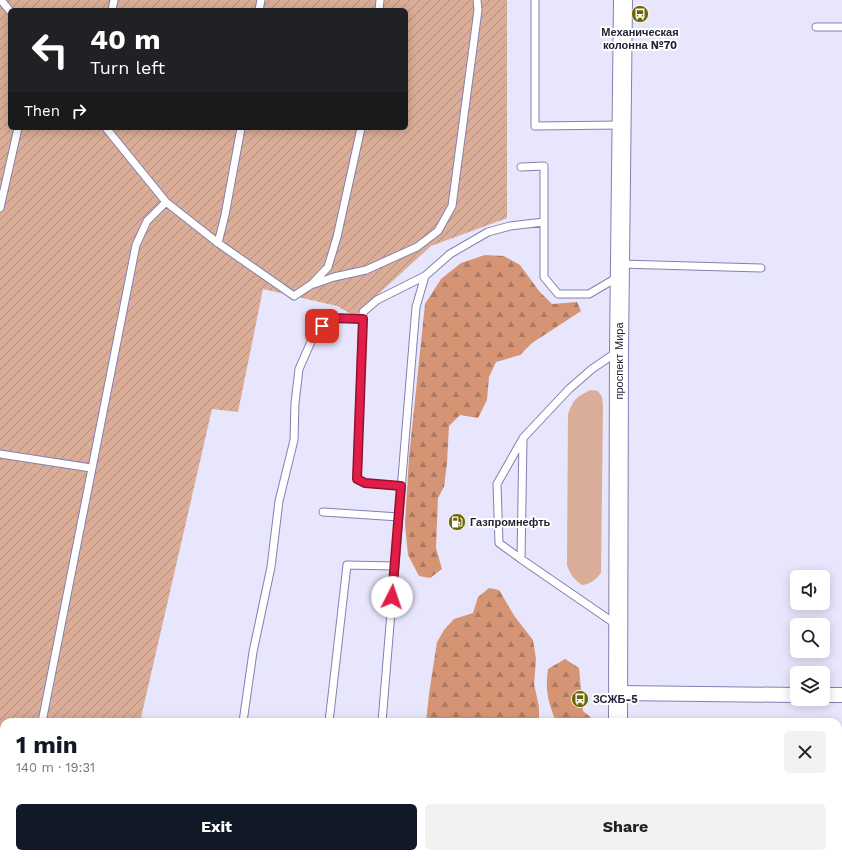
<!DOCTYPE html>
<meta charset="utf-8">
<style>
body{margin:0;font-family:"Work Sans",sans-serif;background:#f2f2f2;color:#222;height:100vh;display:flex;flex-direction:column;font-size:15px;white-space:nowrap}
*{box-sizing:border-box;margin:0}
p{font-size:13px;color:#767676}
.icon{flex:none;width:22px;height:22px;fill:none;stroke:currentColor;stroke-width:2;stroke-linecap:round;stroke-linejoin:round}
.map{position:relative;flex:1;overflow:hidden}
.sheet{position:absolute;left:0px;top:718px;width:842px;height:140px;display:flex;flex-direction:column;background:#fff;border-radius:12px 12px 0 0;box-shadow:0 2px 10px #0003}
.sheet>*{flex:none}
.top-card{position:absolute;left:8px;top:8px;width:400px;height:122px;border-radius:6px;box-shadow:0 2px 10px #0003;background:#202124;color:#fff;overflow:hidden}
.fabs{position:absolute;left:790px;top:570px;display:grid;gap:8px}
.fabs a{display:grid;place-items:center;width:40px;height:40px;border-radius:6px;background:#fff;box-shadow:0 2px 10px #0003;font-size:20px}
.pin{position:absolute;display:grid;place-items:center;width:34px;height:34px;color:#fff;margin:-17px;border-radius:8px;box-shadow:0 2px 6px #0006}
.me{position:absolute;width:44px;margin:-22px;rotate:4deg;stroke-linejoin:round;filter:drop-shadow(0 0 3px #0008)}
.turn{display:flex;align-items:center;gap:14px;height:84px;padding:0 16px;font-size:18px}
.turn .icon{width:52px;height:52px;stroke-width:2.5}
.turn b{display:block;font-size:28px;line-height:34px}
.then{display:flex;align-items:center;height:38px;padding:0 16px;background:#0003;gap:8px;font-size:15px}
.round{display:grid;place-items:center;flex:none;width:42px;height:42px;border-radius:6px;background:#f2f2f2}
.headline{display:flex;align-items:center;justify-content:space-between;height:68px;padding:0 16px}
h1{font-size:24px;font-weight:700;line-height:30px;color:#111827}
.action{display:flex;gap:8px;margin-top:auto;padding:8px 16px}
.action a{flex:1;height:46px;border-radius:6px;background:#111827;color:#fff;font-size:16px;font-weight:700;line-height:46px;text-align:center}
.action a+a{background:#f2f2f2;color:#222}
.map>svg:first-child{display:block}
.grass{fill:#d9ad97}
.forest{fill:url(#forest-firs)}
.garden{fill:url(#garden-furrows);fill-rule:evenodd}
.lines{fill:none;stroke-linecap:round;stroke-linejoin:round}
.service-casing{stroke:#8380b0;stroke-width:9}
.minor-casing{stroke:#8380b0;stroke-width:16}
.tertiary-casing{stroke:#8380b0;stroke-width:20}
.service{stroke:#fff;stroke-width:7}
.minor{stroke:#fff;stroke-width:14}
.tertiary{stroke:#fff;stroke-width:18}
.route-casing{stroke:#92132f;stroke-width:10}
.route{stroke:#e11d48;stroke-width:7}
.labels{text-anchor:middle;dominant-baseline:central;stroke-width:4;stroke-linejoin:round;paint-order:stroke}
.poi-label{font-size:11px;font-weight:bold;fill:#242336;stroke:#fff;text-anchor:start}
.street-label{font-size:11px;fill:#242336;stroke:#fff}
</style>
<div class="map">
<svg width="842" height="858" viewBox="0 0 842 858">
<defs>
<pattern id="forest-firs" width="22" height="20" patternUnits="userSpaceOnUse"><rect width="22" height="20" fill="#d59575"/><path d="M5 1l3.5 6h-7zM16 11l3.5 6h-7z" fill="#ad7961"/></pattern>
<pattern id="garden-furrows" width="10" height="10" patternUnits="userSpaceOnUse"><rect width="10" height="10" fill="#d9ad97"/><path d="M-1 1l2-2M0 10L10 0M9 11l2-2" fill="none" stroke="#b08c7c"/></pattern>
</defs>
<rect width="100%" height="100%" fill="#e7e6fc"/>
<path class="grass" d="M591,390L598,391L602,397L603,406L601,573C595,580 591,584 582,585C574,580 570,574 567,565L568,414C573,400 577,396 591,390Z"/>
<path class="forest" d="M485,255L504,256L520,265L539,291L552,304L577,302L581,311L532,343L520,355L496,362L489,377L487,400L478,418L460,415L449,426L447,463L444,487L438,498L436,548L442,569L430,578L419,576L408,555L405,524L409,457L425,304L441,279L461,263Z
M489,588L499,590L515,617L533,640L536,659L534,684L539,707V722H426L429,694L437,642L444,630L454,619L473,613L478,597Z
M565,659L579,668L583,711L596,722H556C548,702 545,690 548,669Z
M638,854H660L657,858H638Z"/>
<path class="garden" d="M0,0H507V218L431,246L354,316L337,306L263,289L238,412L212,409L140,722H4V854H110L109,858H0ZM10,10H406V128H10Z"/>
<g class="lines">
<defs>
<path id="service" d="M1,0L10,11
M535,0V126L621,125
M112,10L114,0
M259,10L261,0
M379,10L380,0
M816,27H842
M106,128L166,202L218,243L294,296L312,284L328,267L337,237L361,128
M521,167L544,166V277L558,294H589L618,277
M0,208L18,128
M218,243L225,215L241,128
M620,264L761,268
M314,284L334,277L366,270L417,247L438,231L452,206L478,10L477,0
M0,454L91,468
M401,486L365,483L357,479L363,312L377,300L425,276
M323,512L399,517
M521,559L499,543L497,484L522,440
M617,625L521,559L523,438L569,389L592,369L617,352
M42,722L136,245L147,221L166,202
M243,722L253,652L271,567L279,501L294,440L295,403L299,369L314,335L330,318L363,319
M329,722L347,565L395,566
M382,722L416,307L425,276L450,254L488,232L510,226L544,222
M16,858V854
M220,858L221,854
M466,858V854"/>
<path id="minor" d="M618,693L797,695
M823,695H842"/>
<path id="tertiary" d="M618,722L619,350L623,0
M617,858V854"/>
</defs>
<use href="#service" class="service-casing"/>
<use href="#minor" class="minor-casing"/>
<use href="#tertiary" class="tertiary-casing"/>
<use href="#service" class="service"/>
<use href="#minor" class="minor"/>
<use href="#tertiary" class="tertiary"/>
</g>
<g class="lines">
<defs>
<path id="route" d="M322,326L330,318L363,319L357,479L365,483L401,486L392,597"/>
</defs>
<use href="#route" class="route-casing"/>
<use href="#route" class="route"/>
</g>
<defs>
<symbol id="bus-disc" viewBox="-11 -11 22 22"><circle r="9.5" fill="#6b6700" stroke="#fff"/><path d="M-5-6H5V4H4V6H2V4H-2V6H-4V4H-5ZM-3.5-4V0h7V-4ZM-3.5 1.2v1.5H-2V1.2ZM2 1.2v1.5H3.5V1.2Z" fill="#fff"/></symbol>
<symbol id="fuel-disc" viewBox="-11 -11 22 22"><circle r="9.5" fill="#6b6700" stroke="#fff"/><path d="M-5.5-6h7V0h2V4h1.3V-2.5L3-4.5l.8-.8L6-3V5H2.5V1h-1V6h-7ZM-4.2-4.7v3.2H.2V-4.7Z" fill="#fff"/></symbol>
</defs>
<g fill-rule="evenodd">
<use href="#bus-disc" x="630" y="4" width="20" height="20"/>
<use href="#fuel-disc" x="447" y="512" width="20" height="20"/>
<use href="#bus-disc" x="570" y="689" width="20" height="20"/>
</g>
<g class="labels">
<g class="poi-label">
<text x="640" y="32" text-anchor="middle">Механическая<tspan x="640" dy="13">колонна №70</tspan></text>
<text x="470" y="522">Газпромнефть</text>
<text x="593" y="699">ЗСЖБ-5</text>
</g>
<g class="street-label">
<text transform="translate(619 361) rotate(-90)">проспект Мира</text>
</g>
</g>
</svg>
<div class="fabs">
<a><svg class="icon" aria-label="sound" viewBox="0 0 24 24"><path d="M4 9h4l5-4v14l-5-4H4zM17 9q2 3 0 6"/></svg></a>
<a><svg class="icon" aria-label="search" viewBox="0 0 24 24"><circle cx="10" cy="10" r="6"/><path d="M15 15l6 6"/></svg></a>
<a><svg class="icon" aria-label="layers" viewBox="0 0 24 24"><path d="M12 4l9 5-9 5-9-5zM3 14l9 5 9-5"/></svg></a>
</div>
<div class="pin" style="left:322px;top:326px;background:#d93025"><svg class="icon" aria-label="arrive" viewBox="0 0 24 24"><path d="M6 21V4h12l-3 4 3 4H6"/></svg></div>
<svg class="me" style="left:392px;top:597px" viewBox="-20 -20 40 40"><circle r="19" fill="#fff"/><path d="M0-13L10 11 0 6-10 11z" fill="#e11d48"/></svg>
<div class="top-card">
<div class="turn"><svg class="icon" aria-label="left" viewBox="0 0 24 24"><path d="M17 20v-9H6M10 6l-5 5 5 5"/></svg><div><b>40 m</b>Turn left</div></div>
<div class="then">Then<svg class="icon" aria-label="right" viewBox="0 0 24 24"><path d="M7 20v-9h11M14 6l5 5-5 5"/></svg></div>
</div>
<section class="sheet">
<div class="headline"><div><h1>1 min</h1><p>140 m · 19:31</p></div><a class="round"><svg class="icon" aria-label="close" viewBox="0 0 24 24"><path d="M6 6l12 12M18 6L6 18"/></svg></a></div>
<div class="action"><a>Exit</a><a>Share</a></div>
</section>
</div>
